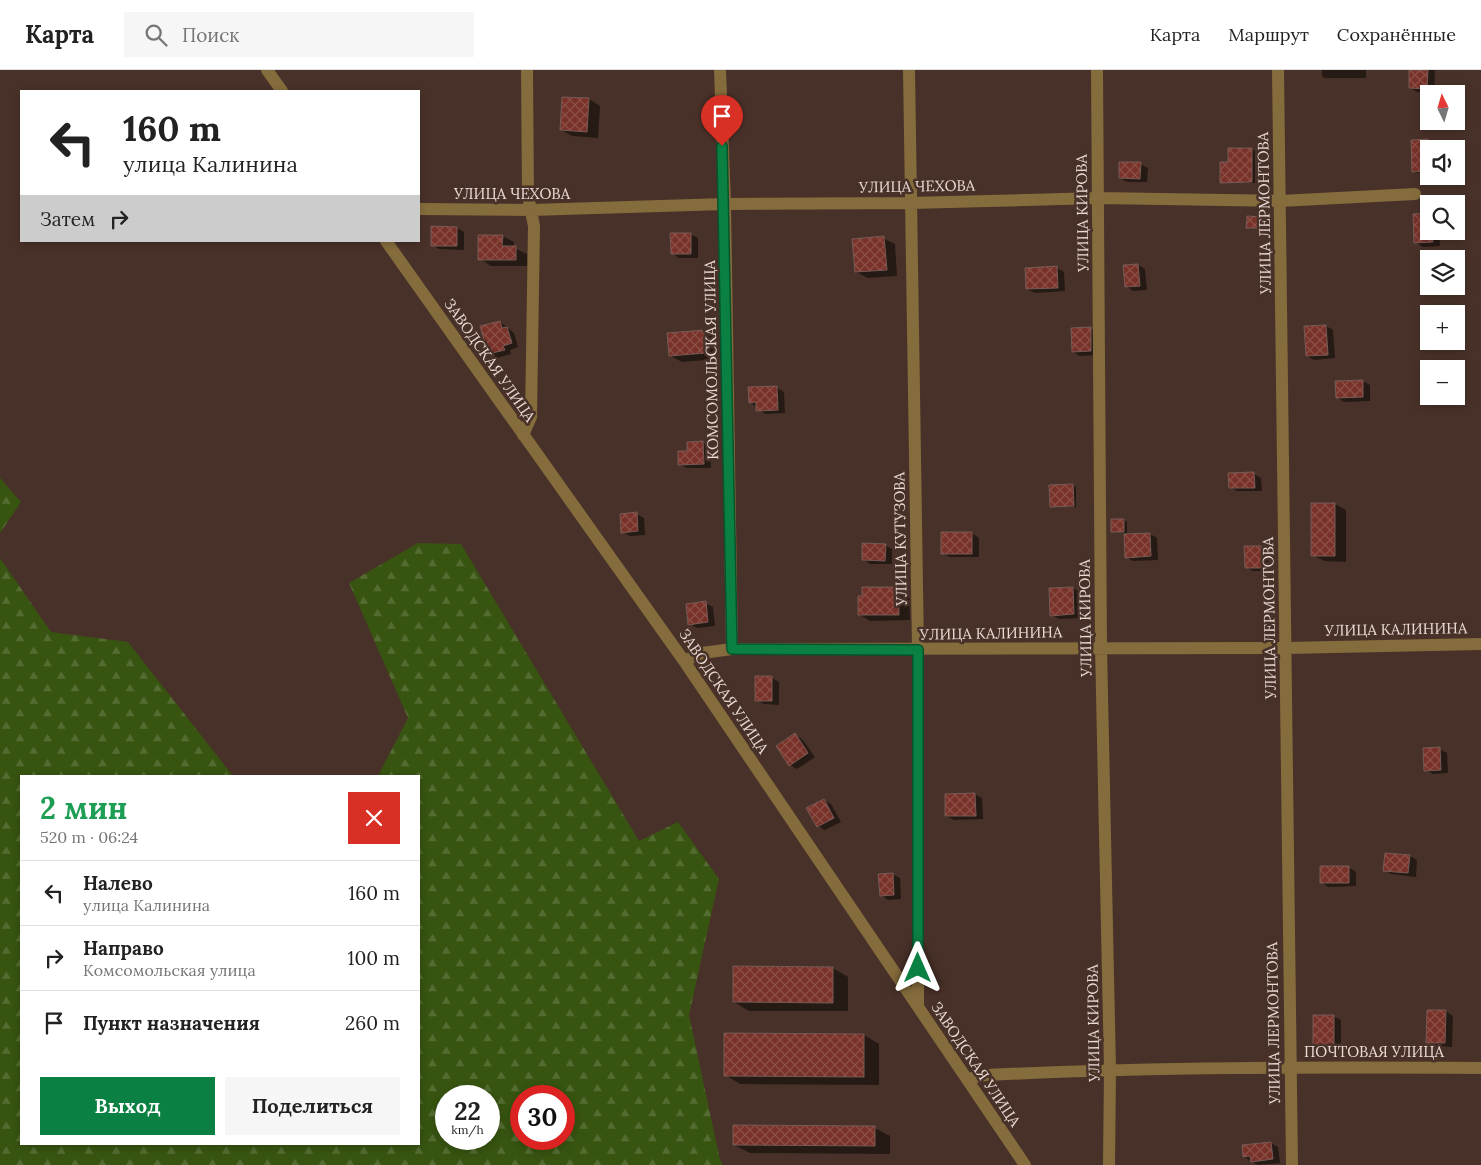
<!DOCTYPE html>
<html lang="ru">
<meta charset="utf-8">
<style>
body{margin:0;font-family:Lora,serif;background:#f6f6f6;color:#222;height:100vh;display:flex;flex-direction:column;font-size:19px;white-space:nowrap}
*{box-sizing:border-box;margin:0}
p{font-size:16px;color:#767676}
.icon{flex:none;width:28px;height:28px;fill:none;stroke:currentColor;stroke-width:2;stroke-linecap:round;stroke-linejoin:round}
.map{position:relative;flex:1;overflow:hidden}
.side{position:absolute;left:20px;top:705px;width:400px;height:370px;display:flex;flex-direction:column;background:#fff;border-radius:0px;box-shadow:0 2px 8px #0003}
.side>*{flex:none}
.guide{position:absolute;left:20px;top:20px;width:400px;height:152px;border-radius:0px;box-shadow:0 2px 8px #0003;background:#fff;color:#222;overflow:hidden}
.needle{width:32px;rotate:355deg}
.controls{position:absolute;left:1420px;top:15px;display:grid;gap:10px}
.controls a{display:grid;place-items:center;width:45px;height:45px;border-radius:0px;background:#fff;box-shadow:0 2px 8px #0003;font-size:25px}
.speed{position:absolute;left:435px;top:1015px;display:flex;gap:10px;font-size:25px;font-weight:700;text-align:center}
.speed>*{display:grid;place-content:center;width:65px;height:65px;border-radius:50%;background:#fff;box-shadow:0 2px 8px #0003;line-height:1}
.speed small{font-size:12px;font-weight:400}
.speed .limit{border:8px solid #d22;background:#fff;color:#111}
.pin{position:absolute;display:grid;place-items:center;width:42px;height:42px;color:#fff;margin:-51px -21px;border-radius:50% 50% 50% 0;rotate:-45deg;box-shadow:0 0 5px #0007}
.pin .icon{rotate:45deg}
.me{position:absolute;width:55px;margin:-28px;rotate:0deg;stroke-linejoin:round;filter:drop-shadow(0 0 4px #0008)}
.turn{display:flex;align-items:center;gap:18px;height:105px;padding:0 20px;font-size:22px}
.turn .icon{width:65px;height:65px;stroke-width:2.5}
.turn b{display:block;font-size:35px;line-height:42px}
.then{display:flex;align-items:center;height:48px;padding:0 20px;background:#0003;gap:10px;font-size:19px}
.round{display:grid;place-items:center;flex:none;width:52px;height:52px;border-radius:0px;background:#f6f6f6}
.headline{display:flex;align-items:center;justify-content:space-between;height:85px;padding:0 20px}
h1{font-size:30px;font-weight:700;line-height:38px;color:#1e9e55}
.action{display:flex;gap:10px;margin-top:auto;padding:10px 20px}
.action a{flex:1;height:58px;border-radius:0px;background:#0b8043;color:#fff;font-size:20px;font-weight:700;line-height:58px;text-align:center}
.action a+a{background:#f6f6f6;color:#222}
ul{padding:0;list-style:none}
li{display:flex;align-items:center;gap:15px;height:65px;padding:0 20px;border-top:1px solid #e0e0e0}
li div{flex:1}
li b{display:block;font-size:19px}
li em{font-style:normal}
header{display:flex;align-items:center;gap:30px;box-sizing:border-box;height:70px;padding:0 25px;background:#fff;border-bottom:1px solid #e0e0e0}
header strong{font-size:24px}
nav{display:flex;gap:28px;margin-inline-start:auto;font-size:18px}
.search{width:350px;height:45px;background:#f6f6f6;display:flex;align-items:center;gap:12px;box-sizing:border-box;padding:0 18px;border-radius:0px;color:#767676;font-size:19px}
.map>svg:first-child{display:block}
.forest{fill:url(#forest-firs);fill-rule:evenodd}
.shadow{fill:#0007}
.building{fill:url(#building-cross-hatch);stroke:#765a55}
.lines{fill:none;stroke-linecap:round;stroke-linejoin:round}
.minor{stroke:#856c3c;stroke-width:12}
.route-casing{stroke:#07532c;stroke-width:12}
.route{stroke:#0b8043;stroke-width:9}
.labels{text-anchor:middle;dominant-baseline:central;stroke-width:5;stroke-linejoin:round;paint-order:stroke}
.street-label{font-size:15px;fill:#ebdbd5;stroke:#483128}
</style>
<header>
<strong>Карта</strong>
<div class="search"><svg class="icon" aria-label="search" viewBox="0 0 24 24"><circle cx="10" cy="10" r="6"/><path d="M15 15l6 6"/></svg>Поиск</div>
<nav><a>Карта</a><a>Маршрут</a><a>Сохранённые</a></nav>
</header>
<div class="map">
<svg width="1481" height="1095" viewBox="0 0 1481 1095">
<defs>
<pattern id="forest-firs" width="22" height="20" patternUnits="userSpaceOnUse" patternTransform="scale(1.25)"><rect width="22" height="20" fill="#375410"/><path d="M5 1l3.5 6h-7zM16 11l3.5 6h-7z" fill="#546c32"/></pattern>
<pattern id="building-cross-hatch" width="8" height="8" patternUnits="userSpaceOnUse" patternTransform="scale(1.25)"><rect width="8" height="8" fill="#793229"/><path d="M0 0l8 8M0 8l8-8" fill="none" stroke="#8c4f47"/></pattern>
</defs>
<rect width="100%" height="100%" fill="#483128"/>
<path class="forest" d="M0,408L21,432L0,463Z
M418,473L461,474L639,771L678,752L719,809L689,945L720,1090L723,1095H0V488L51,562L128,572L233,706H21V1074H419V706H378L408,648L349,513ZM446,1026H489V1069H446ZM521,1026H564V1069H521Z"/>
<path class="shadow" d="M1322,0H1366V8H1325L1322,6Z
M1411,0H1435L1434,23L1417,22L1410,18Z
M589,29L600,36L598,68L572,66L561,60Z
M1428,70L1431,72L1432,79H1429V103H1416L1413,101L1412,71Z
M1252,79L1255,81V113L1221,112L1229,93Z
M1140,94L1148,98L1147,112H1127L1120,108Z
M1261,148L1264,150V159L1248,157Z
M457,158L464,162V180L439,179L432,175Z
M1429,161H1439L1440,176L1423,177L1415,172Z
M690,164L698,168V188H679L672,183Z
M502,166L514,172V178L527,184V196H491L480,189Z
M883,168L895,174L897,206L868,208L856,202Z
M1138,195L1145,199L1147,220L1133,221L1126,216Z
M1057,198L1064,202L1065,221L1035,223L1027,219Z
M500,252L514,263L518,277L510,280L511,284L497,288L489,283Z
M1326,256L1333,260L1335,288L1314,290L1307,286Z
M1090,258L1097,262L1098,285L1080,286L1073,282Z
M704,261L715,268L717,289L682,292L671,286Z
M1363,311L1370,315V331L1344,332L1337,327Z
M776,317L784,322L785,343L765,344L750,332Z
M688,373H703L710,377L711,398H687L679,394L689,382Z
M1230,404H1254L1261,408L1262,421H1237L1230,417Z
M1072,415L1076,417V437L1051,436Z
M1335,434L1346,440V492L1324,491L1313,485Z
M636,444L644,448L645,465L630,466L623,462Z
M1124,450L1127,452V465L1150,464L1157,468L1158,490L1133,491L1126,487L1125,463L1112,461Z
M972,463L979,468V487H950L942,483Z
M885,475L892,479V494H870L863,489Z
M1261,477L1268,481V501H1253L1246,497Z
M863,518H898L909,524L910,550L870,551L859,544Z
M1073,518L1080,522L1081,548L1059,549L1052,545Z
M705,533L713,537L715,556L697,558L690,554Z
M772,608L779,612V635L764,634L756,630Z
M795,664L802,669L815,687L797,699L790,695Z
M1439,679L1447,683L1448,703L1433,704L1426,700Z
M975,724L982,728L983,749L954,750L946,746Z
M824,730L831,734L841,752L825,760L818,756Z
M1386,784L1410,786L1417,790L1416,807L1391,804L1384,800Z
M1348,797L1356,802V816L1328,817L1321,812Z
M892,804L900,808L901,829L888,830L881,825Z
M833,898L848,907V941H749L734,932Z
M1429,941H1446L1453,946L1452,977L1435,976L1427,972Z
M1333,946L1341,950V980H1322L1314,976Z
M864,965L879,974V1015L740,1014L725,1005Z
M875,1058L890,1066V1084L750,1083L734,1075Z
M1271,1073L1278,1077L1280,1093L1258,1095L1244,1087Z"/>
<path class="building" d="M1409,0H1428L1427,19L1409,18Z
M562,27L589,28L587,62L560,60Z
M1428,69L1429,101L1412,102L1411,70Z
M1228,78H1252V112L1220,113V92H1228Z
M1119,92H1141L1140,109L1119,108Z
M1429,143V161H1432L1433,172L1414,173L1413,144Z
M1247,146L1261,147V158H1246Z
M431,156L457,157V176H431Z
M670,163H691V184H671Z
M478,165H503L502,176H516V190H478Z
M884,166L887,200L855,202L852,169Z
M1138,194L1140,216L1125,217L1123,195Z
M1057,196L1058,218L1026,219L1025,198Z
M500,251L502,258L507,257L512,273L503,276L505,280L488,284L480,256Z
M1326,255L1328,285L1306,286L1304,256Z
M1091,257V281L1072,282L1071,258Z
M704,260L706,283L669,286L667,263Z
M1363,310V327L1336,328L1335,311Z
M777,316L778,340L756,341V332L749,333L748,317Z
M703,371L704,394L678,395V381H687V372Z
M1254,402L1255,418H1229L1228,403Z
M1073,414L1074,436L1050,437L1049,415Z
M1311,433H1335V486H1311Z
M637,442L638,461L621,463L620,444Z
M1111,449H1124V462H1111Z
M941,462H972V484H941Z
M1150,463L1151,486L1125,488L1124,464Z
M862,473L886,474L885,491L862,490Z
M1244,476H1261L1262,498H1245Z
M862,517H898L899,545H858V526H862Z
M1073,517L1074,544L1050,546L1049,518Z
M706,531L708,552L688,555L686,534Z
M755,606H772V631H755Z
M795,663L808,683L789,696L776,676Z
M1440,677L1441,700L1424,701L1423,678Z
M975,723L976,746H945V724Z
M824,729L834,748L817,757L806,738Z
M1385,783L1410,785L1408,803L1383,801Z
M1320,796H1349V813H1320Z
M893,803L894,825L880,826L878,804Z
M733,896L833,897V933L733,932Z
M1427,940H1446L1445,973H1426Z
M1313,945H1334V977H1313Z
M724,963L864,964V1007L724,1006Z
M733,1055L875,1056V1076L733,1075Z
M1271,1072L1273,1089L1251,1092L1250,1086L1243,1087L1242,1075Z"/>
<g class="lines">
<path class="minor" d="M267,0L282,21
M720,0L725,134L732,579
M909,0L918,580V937
M1097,0L1101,577L1110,999L1109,1095
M1278,0L1292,1095
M419,139L531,140L725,134L911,133L1098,128L1280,131L1415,124
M386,171L684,591L1025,1095
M523,365L531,347L534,156L528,126L527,0
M684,591L702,583L732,579L1286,578L1481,574
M967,1009L986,1005C1151,997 1316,997 1481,998"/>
</g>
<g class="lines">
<defs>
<path id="route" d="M722,76L732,579L918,580V898"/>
</defs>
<use href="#route" class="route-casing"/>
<use href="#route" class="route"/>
</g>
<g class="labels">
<g class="street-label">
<text transform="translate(917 116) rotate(-1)">УЛИЦА ЧЕХОВА</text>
<text x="512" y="123">УЛИЦА ЧЕХОВА</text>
<text transform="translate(1082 143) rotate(-91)">УЛИЦА КИРОВА</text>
<text transform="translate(1264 143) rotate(-91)">УЛИЦА ЛЕРМОНТОВА</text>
<text transform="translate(490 290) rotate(55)">ЗАВОДСКАЯ УЛИЦА</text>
<text transform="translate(711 290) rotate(-91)">КОМСОМОЛЬСКАЯ УЛИЦА</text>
<text transform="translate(900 469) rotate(-91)">УЛИЦА КУТУЗОВА</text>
<text transform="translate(1085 548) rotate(-91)">УЛИЦА КИРОВА</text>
<text transform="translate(1269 548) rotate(-91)">УЛИЦА ЛЕРМОНТОВА</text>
<text transform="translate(1396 559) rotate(-1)">УЛИЦА КАЛИНИНА</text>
<text transform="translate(991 563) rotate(-1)">УЛИЦА КАЛИНИНА</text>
<text transform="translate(724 621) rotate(56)">ЗАВОДСКАЯ УЛИЦА</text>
<text transform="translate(1093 953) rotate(-91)">УЛИЦА КИРОВА</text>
<text transform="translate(1273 953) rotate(-91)">УЛИЦА ЛЕРМОНТОВА</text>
<text x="1374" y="981">ПОЧТОВАЯ УЛИЦА</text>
<text transform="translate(976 994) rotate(56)">ЗАВОДСКАЯ УЛИЦА</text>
</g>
</g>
</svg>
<div class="controls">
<a><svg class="needle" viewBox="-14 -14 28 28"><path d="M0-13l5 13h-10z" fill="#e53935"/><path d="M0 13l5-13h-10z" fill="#767676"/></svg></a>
<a><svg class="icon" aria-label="sound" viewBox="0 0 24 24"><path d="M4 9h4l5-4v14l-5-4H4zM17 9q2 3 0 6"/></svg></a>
<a><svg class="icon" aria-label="search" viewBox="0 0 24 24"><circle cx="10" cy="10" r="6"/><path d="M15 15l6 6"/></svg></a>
<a><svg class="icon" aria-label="layers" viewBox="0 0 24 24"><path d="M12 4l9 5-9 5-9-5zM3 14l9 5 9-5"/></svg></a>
<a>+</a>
<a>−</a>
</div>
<div class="speed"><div>22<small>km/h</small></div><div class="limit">30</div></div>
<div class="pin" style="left:722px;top:76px;background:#d93025"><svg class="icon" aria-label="arrive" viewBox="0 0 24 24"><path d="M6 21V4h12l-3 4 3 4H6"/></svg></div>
<svg class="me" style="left:918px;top:898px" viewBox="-20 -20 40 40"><path d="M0-17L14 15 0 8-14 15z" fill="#0b8043" stroke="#fff" stroke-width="4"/></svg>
<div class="guide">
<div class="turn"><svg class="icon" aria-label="left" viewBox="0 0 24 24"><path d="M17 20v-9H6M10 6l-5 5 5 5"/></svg><div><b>160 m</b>улица Калинина</div></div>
<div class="then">Затем<svg class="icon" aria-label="right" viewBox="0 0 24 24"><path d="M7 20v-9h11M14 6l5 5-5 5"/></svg></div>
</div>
<section class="side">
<div class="headline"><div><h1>2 мин</h1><p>520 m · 06:24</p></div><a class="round" style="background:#d93025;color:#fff"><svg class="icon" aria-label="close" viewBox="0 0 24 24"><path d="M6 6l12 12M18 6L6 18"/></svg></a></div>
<ul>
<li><svg class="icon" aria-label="left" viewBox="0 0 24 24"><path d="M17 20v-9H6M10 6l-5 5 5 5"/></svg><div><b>Налево</b><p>улица Калинина</p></div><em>160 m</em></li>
<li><svg class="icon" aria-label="right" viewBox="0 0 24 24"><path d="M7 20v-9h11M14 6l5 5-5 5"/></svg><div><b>Направо</b><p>Комсомольская улица</p></div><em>100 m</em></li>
<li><svg class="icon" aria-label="arrive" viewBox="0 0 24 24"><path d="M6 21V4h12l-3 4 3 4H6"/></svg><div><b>Пункт назначения</b></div><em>260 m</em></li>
</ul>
<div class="action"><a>Выход</a><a>Поделиться</a></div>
</section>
</div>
